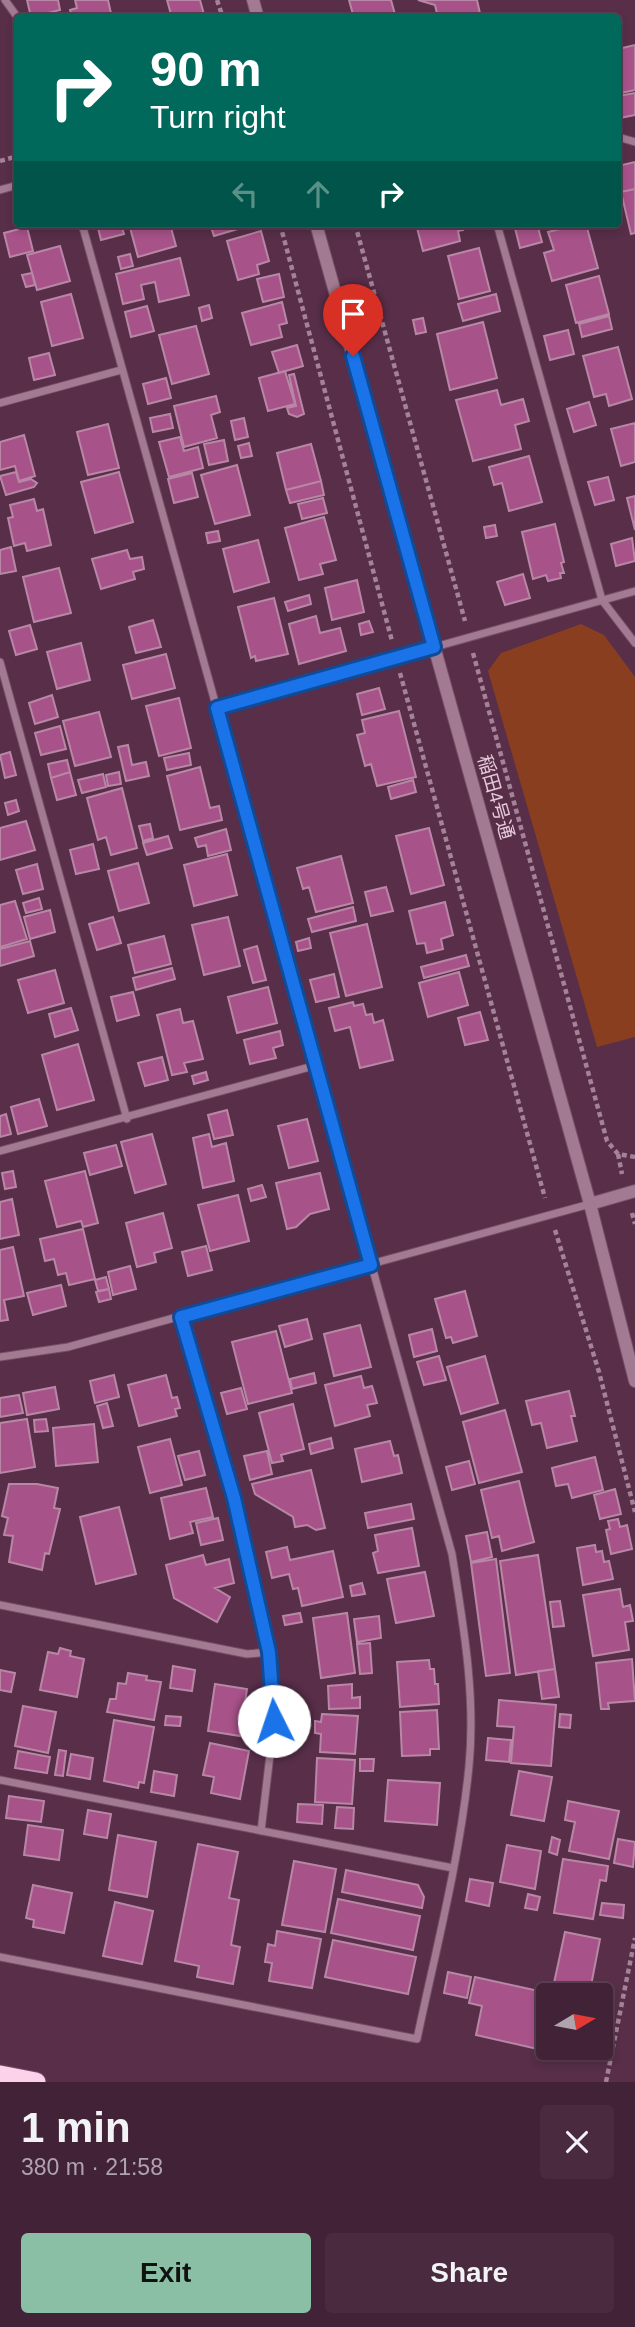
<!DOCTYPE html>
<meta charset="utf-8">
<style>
body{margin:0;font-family:Helvetica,"Noto Sans JP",sans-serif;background:#492a3f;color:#f1f3f6;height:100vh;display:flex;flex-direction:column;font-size:26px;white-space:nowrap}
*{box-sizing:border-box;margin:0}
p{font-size:23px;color:#aea4ad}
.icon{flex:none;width:38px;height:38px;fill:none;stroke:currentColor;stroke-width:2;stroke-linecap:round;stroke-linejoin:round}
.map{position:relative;height:2082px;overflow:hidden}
.side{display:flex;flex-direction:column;background:#422237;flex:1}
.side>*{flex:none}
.guide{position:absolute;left:14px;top:14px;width:607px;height:214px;border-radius:7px;box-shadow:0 4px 10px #0003,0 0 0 2px #5a3f52;background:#00695c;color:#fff;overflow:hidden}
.needle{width:46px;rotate:80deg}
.buttons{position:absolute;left:536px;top:1983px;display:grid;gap:14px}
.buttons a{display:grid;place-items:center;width:77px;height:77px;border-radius:7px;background:#422237;box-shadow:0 4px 10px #0003,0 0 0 2px #5a3f52;font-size:35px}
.pin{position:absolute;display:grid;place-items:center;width:60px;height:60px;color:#fff;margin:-72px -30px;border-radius:50% 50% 50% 0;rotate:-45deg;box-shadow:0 0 7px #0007}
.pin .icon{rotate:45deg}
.me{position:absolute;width:77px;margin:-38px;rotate:356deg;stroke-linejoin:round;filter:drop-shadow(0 0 5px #0008)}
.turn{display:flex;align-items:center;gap:24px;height:147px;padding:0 21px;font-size:32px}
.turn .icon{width:91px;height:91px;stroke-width:2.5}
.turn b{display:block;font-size:49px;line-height:60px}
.lanes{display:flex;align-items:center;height:66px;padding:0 21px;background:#0003;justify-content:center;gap:35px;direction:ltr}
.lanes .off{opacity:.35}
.round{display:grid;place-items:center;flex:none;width:74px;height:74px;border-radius:7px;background:#492a3f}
.headline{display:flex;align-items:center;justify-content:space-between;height:119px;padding:0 21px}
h1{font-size:42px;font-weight:700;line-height:52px}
.button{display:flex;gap:14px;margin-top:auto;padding:14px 21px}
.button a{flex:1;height:80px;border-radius:7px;background:#8abfa5;color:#111;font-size:28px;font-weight:700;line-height:80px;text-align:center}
.button a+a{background:#492a3f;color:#f1f3f6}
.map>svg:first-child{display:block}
.green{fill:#893f1f}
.building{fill:#a8528a;stroke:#b887a5;stroke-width:2}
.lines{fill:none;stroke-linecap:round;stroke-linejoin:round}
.minor-casing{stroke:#744d66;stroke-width:9}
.tertiary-casing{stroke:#744d66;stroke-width:14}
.trunk-casing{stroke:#744d66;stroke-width:21}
.path{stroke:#a48298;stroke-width:4.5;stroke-dasharray:5 3.5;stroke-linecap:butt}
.minor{stroke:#a27b92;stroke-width:7}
.tertiary{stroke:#a27b92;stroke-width:12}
.trunk{stroke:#fcd2ea;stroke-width:19}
.route-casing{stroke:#114b97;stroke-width:18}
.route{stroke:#1a73e8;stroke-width:12}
.labels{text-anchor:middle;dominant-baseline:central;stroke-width:7;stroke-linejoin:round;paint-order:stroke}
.street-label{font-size:19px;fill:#e6cbdb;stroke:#582e49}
</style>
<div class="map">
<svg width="635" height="2082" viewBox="0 0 635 2082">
<rect width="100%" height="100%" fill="#582e49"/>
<path class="green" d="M581,624L604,635L635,677V1037L597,1047L488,671L501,653Z"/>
<path class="building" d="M27,0H58L60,10L31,17Z
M75,0H108L112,18H72L70,10L77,8Z
M167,0H200L205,18H172Z
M349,0H391L396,18H354Z
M418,0H477L481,18H438L435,5Z
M635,45V90L621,93L618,78V49Z
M635,93V115L620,118L618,96Z
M635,162V189L621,192L618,166Z
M635,189V233L631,234L621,192Z
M97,224H121L124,234L101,240Z
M129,224H170L176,246L138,257Z
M210,224H255L214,236Z
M416,224H461L463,230L458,231L460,241L423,251Z
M514,224H537L542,242L520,248Z
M558,224H586L598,268L552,281L544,253L554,250L548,232L560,229Z
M27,227L33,251L10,257L4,233Z
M261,231L269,261L257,265L259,274L238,280L227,241Z
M60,246L70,281L37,290L27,255Z
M479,248L490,291L459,299L448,256Z
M130,254L133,266L121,269L118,257Z
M180,258L189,295L159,302L155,282L141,285L144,299L123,304L116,274Z
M32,273L35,285L26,287L22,275Z
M279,274L284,297L263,302L257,279Z
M599,276L609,314L576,323L566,285Z
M71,294L83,338L52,346L41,302Z
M496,294L500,311L463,321L458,304Z
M282,302L287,323L279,325L282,337L251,345L242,313Z
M209,305L212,318L202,321L199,308Z
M147,306L154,331L131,337L125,312Z
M609,316L612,329L582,337L579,324Z
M423,318L426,332L416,334L413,320Z
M483,322L497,378L450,390L437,334Z
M196,326L209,374L172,384L159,335Z
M568,330L574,354L550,360L544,336Z
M297,345L303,366L279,373L272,352Z
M618,347L632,399L609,406L606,394L594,397L583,356Z
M49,353L55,375L34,380L29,358Z
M285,371L295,404L268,411L259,378Z
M294,374L304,414L297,417L289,414L287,408L296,406L289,375Z
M166,378L171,398L148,404L143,384Z
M497,390L501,405L523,399L529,421L515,425L521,449L473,461L456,400Z
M216,396L220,412L211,415L217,438L184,447L174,406Z
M589,402L596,425L574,432L567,409Z
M170,414L173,428L153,432L150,418Z
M244,418L248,437L235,440L231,421Z
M635,423V462L621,466L611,429Z
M108,424L119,468L88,475L77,432Z
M24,435L35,476L19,481L15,466L0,470V442Z
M180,437L184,451L198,447L203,468L169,477L159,442Z
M224,440L228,461L209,465L204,444Z
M249,443L252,456L241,458L238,446Z
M311,444L321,481L286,490L277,453Z
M529,456L542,502L509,511L502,483L494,485L489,467Z
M237,465L250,515L215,524L201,475Z
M16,472L19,482L31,479L37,483L34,487L6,495L0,476Z
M119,472L133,522L95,533L81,482Z
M192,473L198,497L174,503L168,479Z
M608,477L614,500L595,505L588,482Z
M321,481L324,495L290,503L286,490Z
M635,496V530L627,498Z
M323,498L327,513L302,519L298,504Z
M34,499L37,511L43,509L51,545L27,551L25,543L14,546L8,518L13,517L10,505Z
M324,517L336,560L320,564L323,574L299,580L285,528Z
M555,524L564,562L561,563L564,573H560L561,578L548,581L546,575L533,579L522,532Z
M495,525L497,536L486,538L484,527Z
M218,531L220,541L208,543L206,533Z
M632,538L635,561L616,566L611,544Z
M258,540L269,582L234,592L223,549Z
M11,547L16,571L0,574V550Z
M127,550L130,559L142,557L144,569L133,572L135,579L101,589L92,559Z
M59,568L71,613L34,622L23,577Z
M523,574L530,598L505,605L497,582Z
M357,580L364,612L332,620L325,588Z
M309,595L311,604L288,611L285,602Z
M274,598L288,654L256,661L255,656L251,658L238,607Z
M316,616L320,633L340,628L346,651L299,664L289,624Z
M153,620L161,647L136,653L129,627Z
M369,621L373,632L361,635L359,624Z
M30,625L37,649L16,655L9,631Z
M81,643L90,680L57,689L47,652Z
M166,654L175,688L132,699L123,665Z
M379,688L385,709L362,715L357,694Z
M52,695L58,717L35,724L29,703Z
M179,698L191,748L159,756L146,706Z
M399,711L416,777L377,786L371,764L365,766L357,735L365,733L362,720Z
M99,712L111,757L75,766L63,721Z
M60,726L66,749L41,755L35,733Z
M128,745L132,765L146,762L149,776L126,781L118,747Z
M10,752L16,775L5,778L0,755Z
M189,753L191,765L167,770L164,758Z
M67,760L70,772L51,778L48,764Z
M200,767L210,808L219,806L222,820L180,830L167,776Z
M70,772L76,795L57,800L51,778Z
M119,772L121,784L108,786L106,775Z
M103,774L106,787L82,793L78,780Z
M413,780L416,792L391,799L388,787Z
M122,788L137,848L111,855L106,837L98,840L87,798Z
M16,800L19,811L8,815L5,803Z
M26,821L35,850L0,860V828Z
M150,824L153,838L143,841L139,826Z
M429,828L444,885L411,894L396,836Z
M226,829L231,850L208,856L206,845L198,847L195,838Z
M168,836L172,848L147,855L143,843Z
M93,844L99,869L76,874L70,850Z
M227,854L237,895L194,906L184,865Z
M341,856L353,903L316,912L309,887L303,889L297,868Z
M138,863L149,903L119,911L108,871Z
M37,864L43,889L23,894L16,870Z
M386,887L393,911L371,916L365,892Z
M39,898L42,909L26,913L23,903Z
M15,901L27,939L0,947V905Z
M445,902L453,935L441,939L443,949L427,953L425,943L417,944L409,911Z
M353,907L356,921L312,932L308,919Z
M50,910L55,932L30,939L24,917Z
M113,917L121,943L97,950L89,924Z
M228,917L240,966L204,975L192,925Z
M367,924L382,987L346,996L330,933Z
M164,936L171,964L135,973L128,945Z
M309,938L311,948L298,951L296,942Z
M30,941L34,956L0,966V949Z
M257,946L266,980L253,983L244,950Z
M466,955L469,966L424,978L421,967Z
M172,968L175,979L136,990L133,978Z
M55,970L64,1003L28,1013L18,980Z
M459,972L468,1005L428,1017L419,983Z
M334,974L339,997L316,1002L310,980Z
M268,987L277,1023L237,1033L228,997Z
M133,992L139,1015L117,1021L111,997Z
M353,1002L354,1006L363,1004L366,1015L372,1014L374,1023L383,1020L393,1060L360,1068L350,1027L335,1031L329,1008Z
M71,1008L78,1030L55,1037L49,1014Z
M180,1009L183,1023L193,1021L203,1059L184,1063L187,1072L172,1075L157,1015Z
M480,1012L488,1040L465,1045L458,1018Z
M280,1031L283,1045L273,1048L276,1058L250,1064L244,1040Z
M78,1044L94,1100L57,1110L42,1055Z
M162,1057L168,1080L145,1086L138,1063Z
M206,1072L208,1080L194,1084L192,1076Z
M39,1099L47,1126L18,1134L11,1107Z
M227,1110L233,1135L214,1139L208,1115Z
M6,1114L11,1134L0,1137V1116Z
M307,1119L318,1161L289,1168L278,1126Z
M152,1134L166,1184L135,1193L121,1142Z
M209,1134L212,1147L226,1143L234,1181L203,1188L193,1138Z
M116,1145L122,1166L90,1175L84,1153Z
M13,1171L16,1187L5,1189L2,1173Z
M85,1171L98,1223L83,1227L81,1221L57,1227L45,1181Z
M320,1173L329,1209L310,1214L296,1227L287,1229L276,1183Z
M262,1185L266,1197L251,1201L248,1189Z
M238,1195L249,1241L210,1251L198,1205Z
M12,1199L19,1235L0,1239V1202Z
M163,1213L172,1248L154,1253L156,1262L137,1267L126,1223Z
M83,1229L95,1279L69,1285L66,1273L58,1275L54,1259L45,1261L40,1239Z
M206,1246L212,1270L188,1276L182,1252Z
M13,1247L24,1296L4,1300L8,1320L0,1321V1250Z
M130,1266L136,1289L113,1295L108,1272Z
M106,1277L109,1289L98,1291L95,1280Z
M61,1285L66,1306L33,1315L27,1293Z
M109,1289L111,1299L99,1302L96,1292Z
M465,1291L477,1336L453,1343L451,1337L446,1338L435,1299Z
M307,1319L312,1339L285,1347L279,1326Z
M360,1325L371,1367L334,1376L324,1334Z
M432,1329L437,1351L414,1357L409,1335Z
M276,1331L292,1393L248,1404L232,1342Z
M439,1356L446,1380L424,1385L417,1362Z
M485,1356L498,1403L461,1414L447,1367Z
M314,1373L316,1383L292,1389L290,1379Z
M114,1375L119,1397L95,1403L90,1381Z
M166,1375L172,1398L177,1397L180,1408L175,1409L177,1416L139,1426L128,1385Z
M361,1376L364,1388L372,1386L377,1403L367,1405L370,1416L335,1426L325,1385Z
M55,1387L59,1409L27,1415L23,1393Z
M241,1388L247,1409L227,1414L221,1393Z
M569,1391L575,1416H571L577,1441L547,1448L541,1423L532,1425L526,1401Z
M19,1395L23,1413L0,1417V1398Z
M107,1403L113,1426L103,1428L97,1406Z
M293,1404L304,1449L281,1455L283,1461L272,1463L259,1413Z
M505,1410L522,1472L479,1483L463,1422Z
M27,1419L35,1467L0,1473V1423Z
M46,1419L48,1431L35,1432L34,1420Z
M94,1424L98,1462L56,1466L53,1428Z
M331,1438L333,1448L311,1454L309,1444Z
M170,1439L182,1485L150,1493L138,1447Z
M390,1441L394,1456L398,1455L402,1473L362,1482L355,1449Z
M199,1451L205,1475L185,1480L178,1456Z
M267,1451L272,1474L250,1480L244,1456Z
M595,1457L603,1490L572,1498L568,1484L556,1486L552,1468Z
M469,1461L475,1484L452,1490L446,1467Z
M311,1470L325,1528L316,1530L307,1525L295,1527L293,1517L255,1494L252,1484Z
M519,1481L534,1542L502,1551L499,1536L492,1538L481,1490Z
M9,1484H37L58,1488L54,1508L60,1509L49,1554L45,1553L42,1570L9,1562L13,1536L4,1535L8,1518L2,1516Z
M206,1488L213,1517L190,1522L193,1533L170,1539L161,1498Z
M615,1489L621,1514L600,1519L594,1495Z
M411,1504L414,1519L368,1528L365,1513Z
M119,1507L136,1574L96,1584L80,1517Z
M218,1518L223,1540L201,1545L196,1523Z
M618,1519L620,1527L627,1525L632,1549L611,1554L606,1530L610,1529L608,1521Z
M412,1528L419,1566L378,1573L373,1553L378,1551L375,1535Z
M487,1532L492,1557L471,1562L466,1536Z
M595,1545L596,1552L602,1551L604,1562L609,1561L613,1579L583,1585L577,1548Z
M287,1547L290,1560L333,1551L343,1597L302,1606L298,1588L293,1589L289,1574L272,1578L266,1552Z
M203,1555L206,1565L229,1559L234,1583L215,1588L230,1597L217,1622L174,1598L166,1565Z
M538,1555L555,1669L516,1675L500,1561Z
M496,1559L510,1673L486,1676L471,1563Z
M425,1572L434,1616L396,1623L387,1579Z
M362,1583L365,1594L352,1596L350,1586Z
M620,1589L623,1607L630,1605L633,1621L625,1622L629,1650L593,1656L583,1595Z
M560,1601L564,1626L553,1627L550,1602Z
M300,1613L302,1622L285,1625L283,1616Z
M347,1613L355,1673L321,1678L313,1618Z
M379,1616L381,1638L357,1642L354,1619Z
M370,1643L372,1673L360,1674L357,1644Z
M60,1648L71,1651L70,1656L84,1659L77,1697L40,1690L48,1652L58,1654Z
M632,1659L635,1701L608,1703L609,1709H601L596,1663Z
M429,1660L430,1669H434L435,1684H438L439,1704L400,1707L397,1662Z
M173,1666L195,1670L192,1691L170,1688Z
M555,1669L559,1697L542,1699L538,1671Z
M0,1670L15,1673L11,1692L0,1690Z
M128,1673L147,1676L146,1680L161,1682L154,1720L107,1712L110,1699H116L118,1683L126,1684Z
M215,1684L247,1689L240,1736L208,1731Z
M352,1684V1698L360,1697V1708L329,1709L328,1686Z
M499,1700L556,1705L551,1766L511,1763L514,1727L497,1726Z
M23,1706L56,1712L48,1753L15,1746Z
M437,1710L439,1749H430V1755L402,1756L400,1712Z
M322,1714L358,1716L355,1754L320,1752L321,1734L315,1733V1721L321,1722Z
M560,1714L571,1715L570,1728L559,1727Z
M166,1716L181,1717L180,1726L165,1725Z
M114,1720L154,1727L144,1783L139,1782L138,1788L104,1781Z
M488,1738L511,1740L509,1762L486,1760Z
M210,1743L249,1751L240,1799L211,1793L214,1777L203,1775Z
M59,1750L66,1751L63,1776L55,1775Z
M18,1751L50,1757L47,1773L15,1768Z
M71,1754L93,1758L90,1779L67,1775Z
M317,1758L355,1760L352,1804L315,1802Z
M360,1759H374L373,1771H360Z
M154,1771L177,1775L174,1796L151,1792Z
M519,1771L552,1777L544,1821L511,1815Z
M388,1780L440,1783L437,1825L385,1821Z
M9,1796L44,1801L41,1822L6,1818Z
M568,1801L619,1811L609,1859L569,1851L575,1822L565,1820Z
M298,1804L323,1805L322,1824L297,1822Z
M337,1807L354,1808L353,1829L335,1828Z
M88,1810L111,1814L107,1838L84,1834Z
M28,1825L63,1830L59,1860L24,1855Z
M118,1835L156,1842L147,1897L109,1890Z
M552,1837L560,1840L557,1855L549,1852Z
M618,1839L635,1842L633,1867L614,1863Z
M198,1844L238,1852L229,1898L239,1900L231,1945L240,1947L233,1984L197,1977L199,1966L175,1961Z
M507,1845L541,1851L535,1889L500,1882Z
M563,1859L608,1866L606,1881L600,1880L593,1919L554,1913Z
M294,1861L336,1869L325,1932L282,1925Z
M346,1870L418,1885L424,1897L422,1908L342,1892Z
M470,1879L493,1883L489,1906L466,1901Z
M33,1885L72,1893L64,1933L33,1927L34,1920L26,1918Z
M528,1894L540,1897L537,1910L525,1908Z
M338,1899L420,1916L413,1950L331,1933Z
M115,1902L153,1911L142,1964L103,1956Z
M602,1903L624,1905L623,1918L600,1915Z
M277,1931L321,1939L312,1988L269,1981L272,1963L265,1962L268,1944L275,1946Z
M565,1932L600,1939L590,1991L554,1983Z
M333,1940L416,1957L408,1994L325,1977Z
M448,1972L471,1977L467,1998L444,1993Z
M475,1977L557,1995H548V2048H566L564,2055L476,2035L482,2006L469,2003Z"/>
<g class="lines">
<defs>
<path id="minor" d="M5,0L18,18
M618,137L635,142
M0,190L18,185
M497,224L602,600L635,643
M0,403L121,370
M0,662L127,1119
M217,708L635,591
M0,1151L317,1065
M181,1317L228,1473L269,1652L274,1721L261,1831
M0,1357L68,1347L590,1204
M0,1605L247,1654L269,1652
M0,1780L453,1868
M0,1957L417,2039C436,1949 460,1858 469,1766C476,1695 463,1623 452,1554L82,224"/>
<path id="tertiary" d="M253,0L258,18
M316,224L590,1204L635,1381
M590,1204L635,1191"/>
<path id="trunk" d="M0,2075L36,2082"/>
</defs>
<use href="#minor" class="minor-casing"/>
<use href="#tertiary" class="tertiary-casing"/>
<use href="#trunk" class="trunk-casing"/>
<path class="path" d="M217,0L223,18
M0,161L18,156
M280,224L392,641
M355,224L465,621
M473,653L607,1141L618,1154L635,1157
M400,673L545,1198
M618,1154L622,1174
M632,1213L635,1224
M555,1230L599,1372L635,1512
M606,2082L635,1938"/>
<use href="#minor" class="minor"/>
<use href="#tertiary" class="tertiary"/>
<use href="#trunk" class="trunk"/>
</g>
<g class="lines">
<defs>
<path id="route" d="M274,1721L269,1652L234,1498L181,1317L371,1265L217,708L434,647L353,356"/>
</defs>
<use href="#route" class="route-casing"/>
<use href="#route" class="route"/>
</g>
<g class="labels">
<g class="street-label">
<text transform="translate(496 797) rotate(74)">稲田4号通</text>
</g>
</g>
</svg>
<div class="buttons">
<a><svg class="needle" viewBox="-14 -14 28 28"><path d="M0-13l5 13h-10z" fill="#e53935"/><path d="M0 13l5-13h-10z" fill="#aea4ad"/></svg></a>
</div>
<div class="pin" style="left:353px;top:356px;background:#d93025"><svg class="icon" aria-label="arrive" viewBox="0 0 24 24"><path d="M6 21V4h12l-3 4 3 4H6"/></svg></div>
<svg class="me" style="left:274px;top:1721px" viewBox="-20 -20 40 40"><circle r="19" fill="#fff"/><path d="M0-13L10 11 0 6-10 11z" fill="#1a73e8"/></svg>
<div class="guide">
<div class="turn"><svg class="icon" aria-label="right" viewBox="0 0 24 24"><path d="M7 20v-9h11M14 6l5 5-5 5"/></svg><div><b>90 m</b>Turn right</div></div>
<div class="lanes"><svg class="icon off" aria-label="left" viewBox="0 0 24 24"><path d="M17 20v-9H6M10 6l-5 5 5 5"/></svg><svg class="icon off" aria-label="ahead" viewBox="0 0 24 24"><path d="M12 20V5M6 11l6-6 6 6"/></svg><svg class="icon" aria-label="right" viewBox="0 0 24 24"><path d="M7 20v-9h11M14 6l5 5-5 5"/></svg></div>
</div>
</div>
<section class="side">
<div class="headline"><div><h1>1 min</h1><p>380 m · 21:58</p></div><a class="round"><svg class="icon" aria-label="close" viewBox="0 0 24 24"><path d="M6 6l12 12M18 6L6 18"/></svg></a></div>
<div class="button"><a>Exit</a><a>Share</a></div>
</section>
